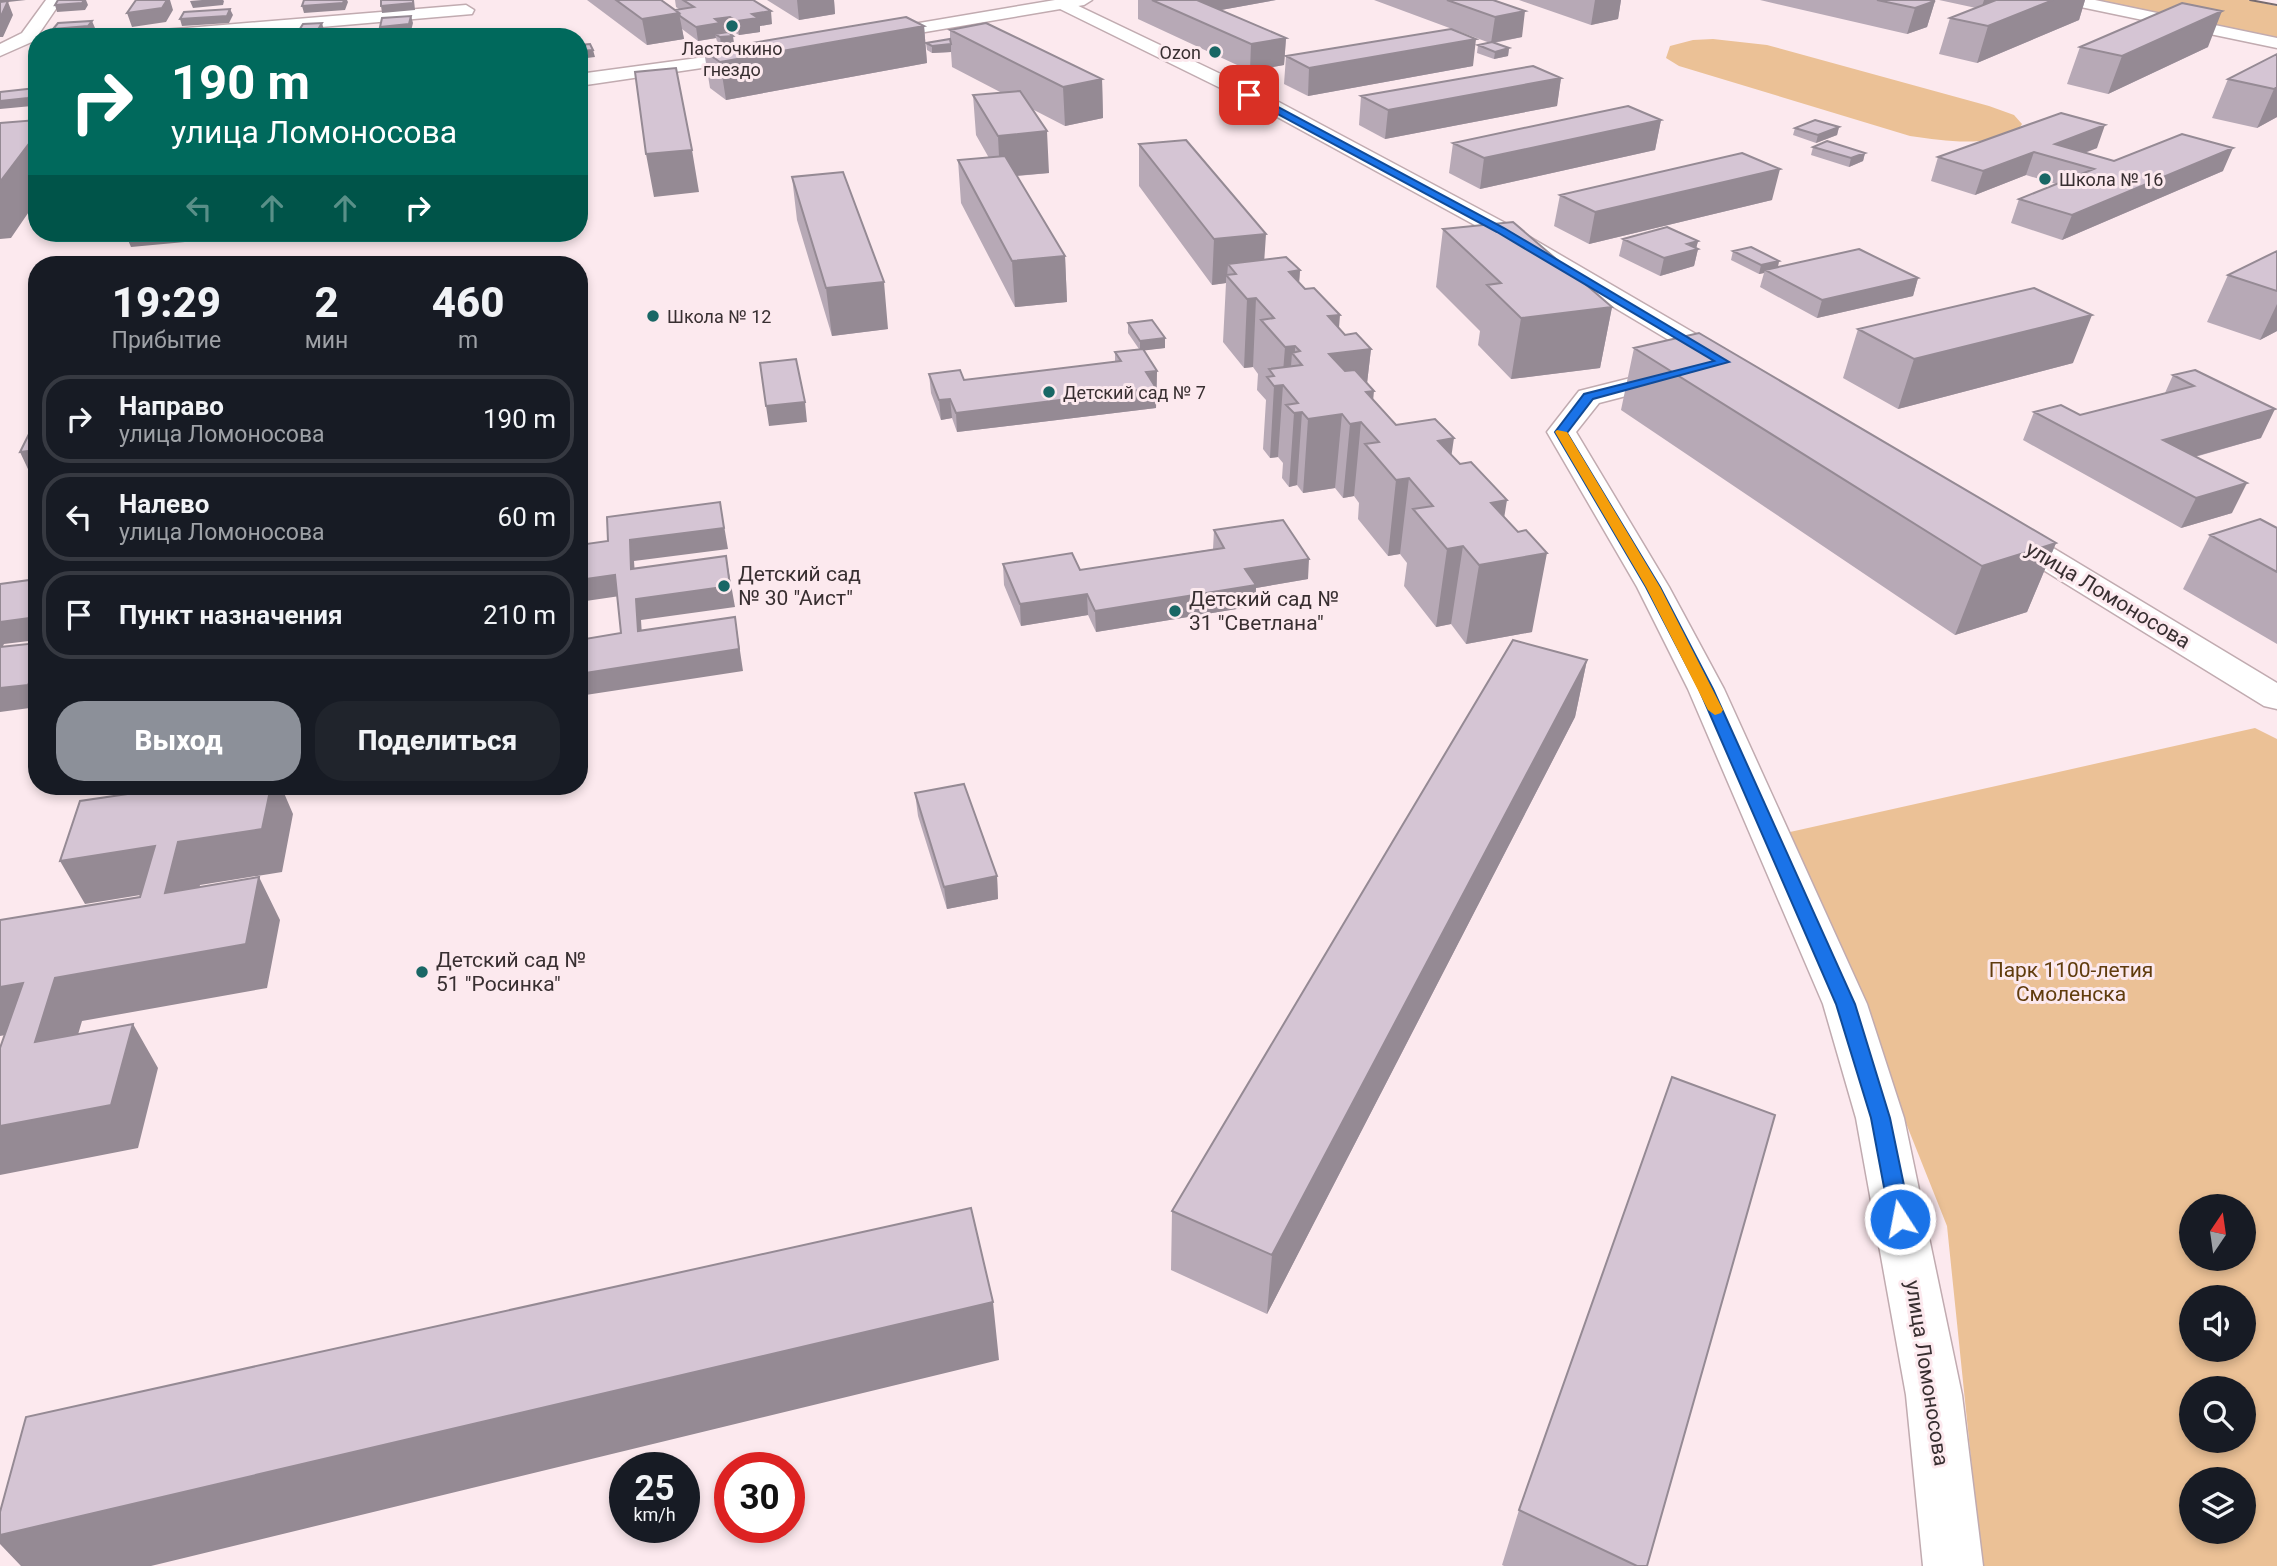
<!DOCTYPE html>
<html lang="ru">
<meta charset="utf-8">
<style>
body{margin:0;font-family:Roboto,sans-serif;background:#20242c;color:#f1f3f6;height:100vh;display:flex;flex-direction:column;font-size:26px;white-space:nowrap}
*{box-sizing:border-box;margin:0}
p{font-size:23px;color:#9ea1a6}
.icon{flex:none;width:38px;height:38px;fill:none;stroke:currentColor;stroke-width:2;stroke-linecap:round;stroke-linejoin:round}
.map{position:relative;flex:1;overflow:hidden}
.drawer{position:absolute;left:28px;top:256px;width:560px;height:539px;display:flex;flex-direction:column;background:#171b24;border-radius:28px;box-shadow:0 4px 10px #0003}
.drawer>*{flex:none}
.guide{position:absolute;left:28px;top:28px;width:560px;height:214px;border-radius:28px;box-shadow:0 4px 10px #0003;background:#00695c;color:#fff;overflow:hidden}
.needle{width:46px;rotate:13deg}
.tools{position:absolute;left:2179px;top:1194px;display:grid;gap:14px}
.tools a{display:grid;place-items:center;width:77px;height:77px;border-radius:50%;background:#171b24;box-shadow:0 4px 10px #0003;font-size:35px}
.speed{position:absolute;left:609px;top:1452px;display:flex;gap:14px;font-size:35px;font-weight:700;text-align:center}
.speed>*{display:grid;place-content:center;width:91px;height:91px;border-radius:50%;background:#171b24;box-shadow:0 4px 10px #0003;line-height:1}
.speed small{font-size:18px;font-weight:400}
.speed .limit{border:10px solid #d22;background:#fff;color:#111}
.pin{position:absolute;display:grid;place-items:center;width:60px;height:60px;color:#fff;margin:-30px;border-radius:14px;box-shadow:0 4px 10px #0006}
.me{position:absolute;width:77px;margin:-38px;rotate:349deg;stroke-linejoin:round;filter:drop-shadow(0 0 5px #0008)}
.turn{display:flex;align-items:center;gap:24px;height:147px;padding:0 28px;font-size:32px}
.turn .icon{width:91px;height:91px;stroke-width:2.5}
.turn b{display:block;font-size:49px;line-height:60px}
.lanes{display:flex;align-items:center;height:66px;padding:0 28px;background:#0003;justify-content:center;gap:35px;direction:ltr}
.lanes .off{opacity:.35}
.eta{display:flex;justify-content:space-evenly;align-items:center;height:119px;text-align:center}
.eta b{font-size:42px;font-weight:800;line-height:49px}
.cta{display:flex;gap:14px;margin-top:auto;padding:14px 28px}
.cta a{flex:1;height:80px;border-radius:28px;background:#8c9099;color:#fff;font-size:28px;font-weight:800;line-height:80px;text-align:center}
.cta a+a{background:#20242c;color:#f1f3f6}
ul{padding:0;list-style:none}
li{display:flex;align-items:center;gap:21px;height:88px;margin:0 14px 10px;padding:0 14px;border:4px solid #363941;border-radius:28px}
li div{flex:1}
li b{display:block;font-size:26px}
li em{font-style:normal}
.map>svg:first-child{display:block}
.green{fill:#ebc196;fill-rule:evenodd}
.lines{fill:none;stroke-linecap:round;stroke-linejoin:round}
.minor-casing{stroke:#c1abb0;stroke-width:3}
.primary-casing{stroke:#c1abb0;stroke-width:3}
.minor{fill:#fff;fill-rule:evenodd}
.primary{fill:#fff;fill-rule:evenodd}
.tram{stroke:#776b6e;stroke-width:2}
.wall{fill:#b7a9b6}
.shaded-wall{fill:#958a94}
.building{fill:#d5c5d4;stroke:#958a94;stroke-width:2}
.route{fill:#1a73e8;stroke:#114b97;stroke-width:2}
.slow{fill:#f59e0b}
.poi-dot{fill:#196765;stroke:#fce9ee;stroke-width:2.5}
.labels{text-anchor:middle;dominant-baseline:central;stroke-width:6;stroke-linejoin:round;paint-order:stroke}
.far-poi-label{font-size:18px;fill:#382f31;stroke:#fce9ee;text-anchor:start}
.poi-label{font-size:21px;fill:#382f31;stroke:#fce9ee;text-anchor:start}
.street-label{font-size:21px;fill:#382f31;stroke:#fce9ee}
.park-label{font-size:21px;fill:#603c0d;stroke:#fce9ee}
</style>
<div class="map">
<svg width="2277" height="1566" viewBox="0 0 2277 1566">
<rect width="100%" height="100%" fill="#fce9ee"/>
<path class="green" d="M2075,0H2248L2277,6V42Z
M1713,39L1767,45L1989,106L2014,115L2022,124L2017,132C1982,147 1947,141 1910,136L1679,66L1666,58L1670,46L1693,40Z
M2255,728L2277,739V1566H1982L1947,1226L1790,832ZM2191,1206H2244V1258H2191ZM2191,1297H2244V1349H2191ZM2191,1388H2244V1440H2191ZM2191,1479H2244V1531H2191Z"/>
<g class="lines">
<defs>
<path id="minor" d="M46,0H62L34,41L0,56V44L22,33Z
M2063,0H2095L2277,38V48L2071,5Z
M1056,1H1068L1275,100L1509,225L1737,358L1741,364L1737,370L1728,372L1719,370L1493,235L1261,108L1056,7L1054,4Z
M466,5L474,10L472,14L205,37H130L139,32Z
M1678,366L1688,368L1691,374L1688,380L1599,403L1576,432L1669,587L1724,689L1867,1004L1904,1118L1962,1395L1983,1566H1923L1906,1395L1856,1118L1823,1004L1688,689L1637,587L1547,432L1579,391Z
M2004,523L2015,525L2277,683V709L2264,706L1993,539L1988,532L1993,525Z"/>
<path id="primary" d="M1055,0H1092L1084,5L872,41L863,36L872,31Z
M757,50L763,51L766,55L763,59L579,86V74Z"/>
</defs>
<use href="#minor" class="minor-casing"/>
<use href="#primary" class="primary-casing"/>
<use href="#minor" class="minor"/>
<use href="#primary" class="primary"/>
<path class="tram" d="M2250,0L2277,5"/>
</g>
<path class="wall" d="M587,0H661L675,10L679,9L676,7L675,0H753L772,24L760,26V32L739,35L732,31L722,32L734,43L721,45L717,41L716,38L698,41L682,29L684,39L647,45Z
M767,0H834L835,14L799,20Z
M1138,0H1276L1221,10L1286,38L1284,65L1250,71L1138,19Z
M1374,0H1493L1522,37L1494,43L1509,48L1508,56L1494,59L1477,53L1478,45L1490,43Z
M1519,0H1621L1618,19L1591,25Z
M1760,0H1929L1935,1L1927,27L1907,34Z
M1939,0H2085L2079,20L1977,63L1939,54L1950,18L1976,8Z
M924,26L927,63L726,100L710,88L704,51Z
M950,30L1102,79L1103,118L1065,126L1032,109L1049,173L1017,176L1065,256L1067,302L1015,307L961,203L958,160L989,158L976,135L973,95L1002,93L952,67L951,52L932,53L927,50L926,43L950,39Z
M2080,47H2208L2108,94L2067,84Z
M2277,54V117L2257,128L2212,118L2228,79Z
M1286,56L1473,66L1308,96L1284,84Z
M1561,78L1557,106L1385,139L1359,125L1361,96Z
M1661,120L1655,150L1480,189L1449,173L1453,143Z
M1839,127L1837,135L1816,143L1793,135L1795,128Z
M1139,144L1264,260L1300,270L1299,282L1339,328L1345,335L1371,349L1367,383L1373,401L1396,425L1451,455L1504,517L1532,632L1466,644L1451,624L1436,627L1404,586L1407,563L1400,554L1388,556L1358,519L1359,503L1354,496L1343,498L1335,488L1303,493L1297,485L1289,487L1282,478L1283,463L1278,457L1270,458L1263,449L1266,400L1257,390L1258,374L1253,367L1244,368L1223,342L1226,283L1212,285L1139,186Z
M1813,147L1865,153L1863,161L1849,167L1811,155Z
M2097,148L2085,153L2114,161L2223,171L2062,240L2011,223L2019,199L2056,184L2026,175L1975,195L1931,181L1938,157Z
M792,177L888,329L832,336L797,220Z
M1560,195L1772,200L1589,244L1554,226Z
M1443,229L1612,307L1600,368L1511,379L1478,345L1480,331L1436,287Z
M1623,239L1698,241L1696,248L1698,249L1694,266L1660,276L1619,256Z
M1733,251L1779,261L1778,267L1918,278L1913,296L1817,318L1760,287L1764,273L1759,274L1731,260Z
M2277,251V331L2260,340L2207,322L2228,275Z
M1128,323L1165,348L1144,350L1157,371L1156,408L957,432L952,418L941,420L931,393L929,374L964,380L1115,362V352L1139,349L1128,333Z
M1858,329L2073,363L1898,409L1843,378Z
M1634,348L2056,543L2027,612L1955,635L1621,410Z
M2195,370L2261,438L2195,457L2232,513L2181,528L2023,440L2034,412L2080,415L2165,393L2173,375Z
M2277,528V644L2183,589L2210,535Z
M1214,530L1308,579L1256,588L1255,606L1096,632L1088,615L1021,626L1004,585L1003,564L1080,570L1213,549Z
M1587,660L1575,717L1267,1314L1171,1270L1172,1211Z
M915,793L997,876L998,899L947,909L918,816Z
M1519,1510L1647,1566H1504L1502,1565Z"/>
<path class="shaded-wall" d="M0,0H26L8,2L13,15L3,37H0Z
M84,0H86L88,5L85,10L57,12L55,5Z
M167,0H170L173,10L166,22L132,27L127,13Z
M202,0H223L224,1L223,5L193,8L190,1Z
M344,0H347L348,2L345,10L304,13L302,6Z
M414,0L415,10L382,13L381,6Z
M797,0H834L835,14L799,20Z
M1189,0H1276L1188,16Z
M1595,0H1621L1618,19L1591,25Z
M1984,0H2001L1981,9Z
M2053,0H2085L2079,20L1977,63L1988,26Z
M1935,1L1927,27L1907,34L1915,8Z
M230,9L233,15L229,23L182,26L180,19Z
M771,11L772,24L760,26V32L739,35L737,21L752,14Z
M1525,11L1522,37L1491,43L1495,17Z
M2222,11L2208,47L2108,94L2122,56Z
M679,13L684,39L647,45L642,19Z
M411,16L413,23L411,31L382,34L380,27Z
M730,17L732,31L722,32V37L715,34L716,38L698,41L696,27L715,19Z
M92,21L95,28L91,33L55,36L53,29Z
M322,23L324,30L320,37H299L298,32Z
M924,26L927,63L726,100L720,62Z
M246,29L247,37H235Z
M733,36L734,43L721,45L720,37Z
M1286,38L1284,65L1250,71L1251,44Z
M1476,39L1473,66L1308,96L1309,68Z
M951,44V52L932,53V46Z
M1509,48L1508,56L1494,59L1495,52Z
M593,50L595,57L579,59V51Z
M1561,78L1557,106L1385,139L1388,110Z
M1102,79L1103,118L1065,126L1063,87Z
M2277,87V117L2257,128L2274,89Z
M36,88L37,98L32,106L0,109V101Z
M1661,120L1655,150L1480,189L1484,158Z
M2105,125L2097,148L2064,160L2055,144Z
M1839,127L1837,135L1816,143L1818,135Z
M1047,131L1049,173L1000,177L998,136Z
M37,133V200L11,238L0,239V182Z
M2233,148L2223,171L2062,240L2072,215Z
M692,150L699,192L654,197L646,154Z
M2034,152L2026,175L1975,195L1983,171Z
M1865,153L1863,161L1849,167L1851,158Z
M1780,169L1772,200L1589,244L1595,212Z
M125,233H189L185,242L131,247Z
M1266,234L1263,279L1228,264L1227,277L1226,275V283L1212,285L1214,239Z
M1698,241L1696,249H1698L1694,266L1660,276L1664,258L1687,244Z
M1065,256L1067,302L1015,307L1012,261Z
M1779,261L1777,270H1765L1764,273L1759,274L1761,265Z
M1300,270L1295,338L1289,272Z
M1918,278L1913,296L1817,318L1822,300Z
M884,282L888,329L832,336L826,288Z
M1256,298L1253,367L1244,368L1247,299Z
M2277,304V331L2260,340Z
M1612,307L1600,368L1511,379L1521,318Z
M1340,315L1337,353L1371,349L1366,392L1374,391L1370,432L1363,420L1342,414L1335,488L1303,493L1308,419L1328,316Z
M2092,315L2073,363L1898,409L1914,359Z
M1165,338V348L1140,351V341Z
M1295,346V356L1292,353L1289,392L1283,385L1278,457L1270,458L1274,386L1282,385L1285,347Z
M1157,371L1156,408L957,432L956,413Z
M950,399L952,418L941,420L939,400Z
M805,402L807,422L769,426L766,406Z
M2275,409L2261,438L2150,469L2163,440Z
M1302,412L1297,485L1289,487L1294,413Z
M1361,422L1354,496L1343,498L1350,424Z
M1454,438L1443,513L1438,441Z
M37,450V481L34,482L20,452Z
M1409,478L1400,554L1388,556L1396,480Z
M2247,483L2232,513L2181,528L2196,498Z
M1507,500L1497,562L1547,553L1532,632L1466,644L1479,565L1491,503Z
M720,502L728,549L634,561L636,590L631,569L630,540Z
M2056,543L2027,612L1955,635L1982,566Z
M1463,546L1451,624L1436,627L1447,549Z
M726,556L735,607L641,620L643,652L638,631L636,599Z
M1309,559L1308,579L1256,588L1255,606L1096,632L1095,611L1245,569Z
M615,575L620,596L579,602V580Z
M1087,594L1088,615L1021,626L1020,604Z
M37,617V640L4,644L0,652V622Z
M735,617L743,671L579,696V674Z
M1587,660L1575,717L1267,1314L1272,1255Z
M37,666V707L0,712V688Z
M271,786H281L293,814L282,872L200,885L188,936L165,893V891L85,904L60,861L178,842Z
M997,876L998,899L947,909L944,887Z
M259,877L280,920L267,988L82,1021L63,1085L35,1042L39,1029L0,1036V987L55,978Z
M133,1024L158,1068L138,1148L0,1175V1126Z
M993,1302L999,1360L151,1566H21L0,1544V1535Z"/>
<path class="building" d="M58,0H84L82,3L55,5Z
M136,0H167L162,8L127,13Z
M304,0H344L343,3L302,6Z
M381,0H413V3L381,6Z
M616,0H661L679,13L642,19Z
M683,0H753L771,11L752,14L758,18L737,21L730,17L715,19L720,23L696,27L680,16L679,13L675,10L694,7Z
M1152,0H1197L1286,38L1251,44Z
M1447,0H1493L1525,11L1495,17Z
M1877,0H1929L1935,1L1915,8Z
M1996,0H2053L1988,26L1950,18Z
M8,1L0,18V2Z
M2182,3L2222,11L2122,56L2080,47Z
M230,9L227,16L180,19L184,12Z
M411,16L409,24L380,27L382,18Z
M906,17L924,26L720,62L704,51Z
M92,21L88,26L53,29L58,23Z
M322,23L317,31L298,32L303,24Z
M986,23L1102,79L1063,87L950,30Z
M246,29L241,36L214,37L217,30Z
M1451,29L1476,39L1309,68L1286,56Z
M408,32L407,37H380L381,34Z
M728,32L733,36L720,37L715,34Z
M167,34L166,37H145V36Z
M950,39L951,44L932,46L926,43Z
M1492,42L1509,48L1495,52L1478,45Z
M590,44L593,50L579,51V45Z
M2277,54V87L2274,89L2228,79Z
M1533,66L1561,78L1388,110L1361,96Z
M676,68L692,150L646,154L635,72Z
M36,88L28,98L0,101V92Z
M1020,91L1047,131L998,136L973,95Z
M1628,106L1661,120L1484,158L1453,143Z
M2061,113L2105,125L2055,144L2114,161L2182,134L2233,148L2072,215L2019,199L2094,169L2034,152L1983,171L1938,157Z
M37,120V133L0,182V123Z
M1815,120L1839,127L1818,135L1795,128Z
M1186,140L1266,234L1214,239L1139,144Z
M1827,141L1865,153L1851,158L1813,147Z
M1742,153L1780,169L1595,212L1560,195Z
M1005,156L1065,256L1012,261L958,160Z
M843,172L884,282L826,288L792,177Z
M1513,222L1612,307L1521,318L1487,285L1501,283L1443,229Z
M1667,227L1698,241L1687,244L1698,249L1664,258L1623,239Z
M1751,247L1779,261L1761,265L1733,251Z
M1859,249L1918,278L1822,300L1765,270Z
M2277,251V291L2228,275Z
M1286,257L1300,270L1289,272L1305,289L1314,288L1340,315L1328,316L1345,335L1356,333L1371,349L1329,354L1345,371L1355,370L1374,391L1366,392L1396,425L1435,419L1454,438L1438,441L1460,464L1471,462L1507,500L1491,503L1518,532L1526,530L1547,553L1479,565L1463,546L1447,549L1413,509L1433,506L1409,478L1396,480L1365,444L1379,442L1361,422L1350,424L1342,414L1308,419L1302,412L1294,413L1286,405L1298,403L1283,385L1274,386L1267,377L1274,376L1269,369L1302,365L1292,353L1300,351L1295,346L1285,347L1261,320L1274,318L1256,298L1247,299L1226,275L1236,274L1228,264Z
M2034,288L2092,315L1914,359L1858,329Z
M1152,320L1165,338L1140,341L1128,323Z
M1699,333L2056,543L1982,566L1634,348Z
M1143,349L1157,371L1146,372L1156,388L956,413L950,399L939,400L929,374L960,370L964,380L1121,361L1115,352Z
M796,359L805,402L766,406L760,363Z
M2195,370L2275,409L2163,440L2247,483L2196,498L2034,412L2061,405L2080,415L2194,386L2173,375Z
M37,433V450L20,452L29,434Z
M720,502L724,528L630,540L631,569L726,556L730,586L636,599L638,631L735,617L739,649L579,674V640L621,633L615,575L579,580V545L608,541L607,517Z
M2260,519L2277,528V572L2210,535Z
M1283,520L1309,559L1245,569L1256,585L1095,611L1087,594L1020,604L1003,564L1072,553L1080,570L1224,548L1214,530Z
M37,579V617L0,622V584Z
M1513,640L1587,660L1272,1255L1172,1211Z
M37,643V666L28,685L0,688V647Z
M964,784L997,876L944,887L915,793Z
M182,786H271L262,829L178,842L165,893L259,877L246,944L55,978L35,1042L133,1024L111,1105L0,1126V1048L23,983L0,987V920L140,897L155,846L60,861L80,801Z
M1672,1077L1775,1115L1647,1566H1637L1519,1510Z
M971,1208L993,1302L0,1535V1512L26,1417Z"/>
<path class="route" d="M1246,93H1252L1504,228L1729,362L1593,399L1567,433L1660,587L1713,689L1855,1004L1890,1118L1911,1219L1908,1225L1900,1227L1893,1225L1890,1219L1871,1118L1836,1004L1699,689L1646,587L1555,432L1584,394L1714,361L1497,232L1246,97Z"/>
<path class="slow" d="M1557,430L1567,432L1660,587L1723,710L1721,713L1715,715L1708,710L1646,587L1555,432Z"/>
<g class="poi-dot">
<circle cx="732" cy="26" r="7"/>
<circle cx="1215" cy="52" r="7"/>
<circle cx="2045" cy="179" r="7"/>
<circle cx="653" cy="316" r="7"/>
<circle cx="1049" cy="392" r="7"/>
<circle cx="724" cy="586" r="7"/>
<circle cx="1175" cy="611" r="7"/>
<circle cx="422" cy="972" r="7"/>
</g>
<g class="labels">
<g class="far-poi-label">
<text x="732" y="48" text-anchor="middle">Ласточкино<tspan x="732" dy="21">гнездо</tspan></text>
<text x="1201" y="52" text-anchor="end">Ozon</text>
<text x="2059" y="179">Школа № 16</text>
<text x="667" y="316">Школа № 12</text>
<text x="1063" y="392">Детский сад № 7</text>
</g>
<g class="poi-label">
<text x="738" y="574">Детский сад<tspan x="738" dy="24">№ 30 "Аист"</tspan></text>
<text x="1189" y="599">Детский сад №<tspan x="1189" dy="24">31 "Светлана"</tspan></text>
<text x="436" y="960">Детский сад №<tspan x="436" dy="24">51 "Росинка"</tspan></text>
</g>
<g class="street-label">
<text transform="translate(2108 595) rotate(31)">улица Ломоносова</text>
<text transform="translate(1927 1373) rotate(81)">улица Ломоносова</text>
</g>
<g class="park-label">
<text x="2071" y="970">Парк 1100-летия<tspan x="2071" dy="24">Смоленска</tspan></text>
</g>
</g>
</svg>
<div class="tools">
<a><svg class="needle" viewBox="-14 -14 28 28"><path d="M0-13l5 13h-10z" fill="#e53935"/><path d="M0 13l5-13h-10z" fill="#9ea1a6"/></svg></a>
<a><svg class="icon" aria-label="sound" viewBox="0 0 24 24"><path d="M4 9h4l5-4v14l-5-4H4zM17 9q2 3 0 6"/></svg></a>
<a><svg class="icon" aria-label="search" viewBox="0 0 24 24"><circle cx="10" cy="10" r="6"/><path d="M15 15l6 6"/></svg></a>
<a><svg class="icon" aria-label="layers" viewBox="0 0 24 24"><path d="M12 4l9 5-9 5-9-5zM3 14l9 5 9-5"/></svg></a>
</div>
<div class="speed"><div>25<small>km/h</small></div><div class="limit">30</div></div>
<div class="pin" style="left:1249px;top:95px;background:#d93025"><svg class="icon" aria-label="arrive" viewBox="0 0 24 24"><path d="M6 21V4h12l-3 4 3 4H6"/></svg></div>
<svg class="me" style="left:1900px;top:1219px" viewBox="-20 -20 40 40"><circle r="17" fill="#1a73e8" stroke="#fff" stroke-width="3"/><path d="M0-11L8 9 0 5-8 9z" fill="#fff"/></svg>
<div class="guide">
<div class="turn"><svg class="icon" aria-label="right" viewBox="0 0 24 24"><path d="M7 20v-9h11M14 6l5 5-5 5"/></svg><div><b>190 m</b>улица Ломоносова</div></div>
<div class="lanes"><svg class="icon off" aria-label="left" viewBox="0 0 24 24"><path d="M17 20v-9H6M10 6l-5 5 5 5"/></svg><svg class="icon off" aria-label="ahead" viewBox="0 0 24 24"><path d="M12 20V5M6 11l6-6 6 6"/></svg><svg class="icon off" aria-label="ahead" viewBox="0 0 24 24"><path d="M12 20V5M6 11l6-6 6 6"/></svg><svg class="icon" aria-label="right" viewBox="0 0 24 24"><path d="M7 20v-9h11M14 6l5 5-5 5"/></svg></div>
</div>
<section class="drawer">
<div class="eta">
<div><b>19:29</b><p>Прибытие</p></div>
<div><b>2</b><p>мин</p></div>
<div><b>460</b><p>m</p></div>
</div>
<ul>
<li><svg class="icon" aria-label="right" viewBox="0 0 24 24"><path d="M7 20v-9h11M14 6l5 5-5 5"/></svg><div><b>Направо</b><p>улица Ломоносова</p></div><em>190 m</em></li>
<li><svg class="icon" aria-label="left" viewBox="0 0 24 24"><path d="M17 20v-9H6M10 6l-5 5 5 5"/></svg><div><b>Налево</b><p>улица Ломоносова</p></div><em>60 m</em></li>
<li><svg class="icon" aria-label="arrive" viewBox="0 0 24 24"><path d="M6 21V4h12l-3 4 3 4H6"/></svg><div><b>Пункт назначения</b></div><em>210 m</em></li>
</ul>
<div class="cta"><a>Выход</a><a>Поделиться</a></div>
</section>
</div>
